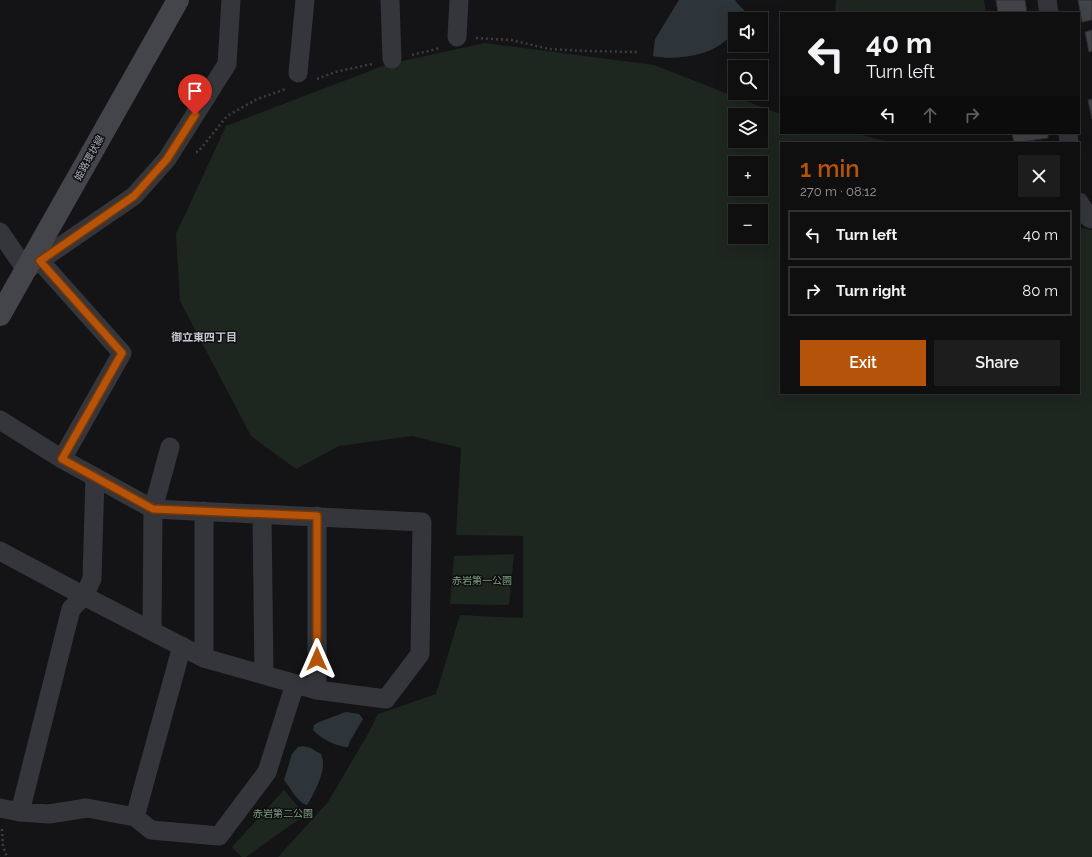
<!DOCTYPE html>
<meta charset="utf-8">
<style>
body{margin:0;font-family:Raleway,"Noto Sans JP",sans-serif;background:#1d1d1e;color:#f1f3f6;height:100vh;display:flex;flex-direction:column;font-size:15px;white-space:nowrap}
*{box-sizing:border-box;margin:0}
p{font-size:13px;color:#9b9c9f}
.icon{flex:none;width:22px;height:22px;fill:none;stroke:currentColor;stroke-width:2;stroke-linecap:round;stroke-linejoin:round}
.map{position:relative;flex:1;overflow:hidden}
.panel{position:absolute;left:780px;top:142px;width:300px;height:252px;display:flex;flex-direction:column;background:#0f0f10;border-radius:0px;box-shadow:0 4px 16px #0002,0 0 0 1px #2f2f30}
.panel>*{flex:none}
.banner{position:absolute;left:780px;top:12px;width:300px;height:122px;border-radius:0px;box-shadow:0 4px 16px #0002,0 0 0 1px #2f2f30;background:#0f0f10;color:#f1f3f6;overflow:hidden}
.tools{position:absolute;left:728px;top:12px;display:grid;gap:8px}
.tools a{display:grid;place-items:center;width:40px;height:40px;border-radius:0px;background:#0f0f10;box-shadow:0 4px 16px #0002,0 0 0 1px #2f2f30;font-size:20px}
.pin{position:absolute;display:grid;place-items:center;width:34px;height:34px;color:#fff;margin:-41px -17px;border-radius:50% 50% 50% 0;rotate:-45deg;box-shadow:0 0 4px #0007}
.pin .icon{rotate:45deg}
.me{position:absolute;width:44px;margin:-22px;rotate:0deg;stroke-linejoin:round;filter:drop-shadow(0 0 3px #0008)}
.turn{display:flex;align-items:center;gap:14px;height:84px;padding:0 20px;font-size:18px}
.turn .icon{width:52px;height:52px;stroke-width:2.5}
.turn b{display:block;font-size:28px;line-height:34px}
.lanes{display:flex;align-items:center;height:38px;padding:0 20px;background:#0003;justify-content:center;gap:20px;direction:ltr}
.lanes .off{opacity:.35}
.round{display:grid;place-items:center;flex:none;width:42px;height:42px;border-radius:0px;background:#1d1d1e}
.head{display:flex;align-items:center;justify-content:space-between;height:68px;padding:0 20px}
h1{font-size:24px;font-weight:600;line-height:30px;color:#b45309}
.primary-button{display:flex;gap:8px;margin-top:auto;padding:8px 20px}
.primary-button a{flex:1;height:46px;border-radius:0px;background:#b45309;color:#fff;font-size:16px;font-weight:600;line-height:46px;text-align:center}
.primary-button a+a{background:#1d1d1e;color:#f1f3f6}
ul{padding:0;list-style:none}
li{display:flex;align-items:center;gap:12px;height:50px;margin:0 8px 6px;padding:0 12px;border:2px solid #2f2f30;border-radius:0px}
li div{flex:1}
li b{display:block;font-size:15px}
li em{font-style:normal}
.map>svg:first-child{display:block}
.green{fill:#1e2620;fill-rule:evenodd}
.water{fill:#2d353b}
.building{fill:#434449;stroke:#2e2e32}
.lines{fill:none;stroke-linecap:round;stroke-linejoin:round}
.path{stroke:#3b3d42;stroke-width:2.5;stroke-dasharray:2 3;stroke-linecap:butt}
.street{stroke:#35363b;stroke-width:19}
.secondary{stroke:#43454b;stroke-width:22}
.route-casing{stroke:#753606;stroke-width:10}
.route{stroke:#b45309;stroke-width:7}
.labels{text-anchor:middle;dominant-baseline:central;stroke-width:3;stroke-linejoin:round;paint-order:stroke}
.street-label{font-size:10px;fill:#a6abb6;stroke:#0f0f11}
.park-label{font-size:10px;fill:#7ea081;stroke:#0f0f11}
.neighbourhood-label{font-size:11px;font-weight:bold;fill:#c7cad2;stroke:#0f0f11}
</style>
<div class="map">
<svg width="1092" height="857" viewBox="0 0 1092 857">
<rect width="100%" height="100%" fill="#141416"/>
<path class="green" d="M836,0H984L986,13H835Z
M485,43L654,65L772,111L781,114V133H871L858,134L892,143H781V393H1079V228L1092,230V857H278L328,802L369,732L378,714L436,694L460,615L523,618V536L456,535L461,448L412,436L339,446L296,469L251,436L180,301L176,234L226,126L388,64ZM735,115H761V141H735ZM735,163H761V189H735ZM735,211H761V237H735Z
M514,554L509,605L450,604L454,556Z
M284,790L305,815L246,857H242L232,847Z"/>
<path class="water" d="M679,0H735C740,8 746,8 747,19H735V33C728,38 722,44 715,48C697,57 672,60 653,56L655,39Z
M346,712L359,714L363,719L350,741L348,747C337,747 320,738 313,730L314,725L319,722Z
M302,746L311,748L317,752L321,754C322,757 323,760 323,763C324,774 313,796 307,805C298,803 290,787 284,780L292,754L298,747Z"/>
<path class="building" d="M996,0H1025L1027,13H998Z
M1078,0H1092V20L1082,22Z
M1092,30V51L1089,52L1085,32Z
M1092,99V119L1088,100Z
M1012,133H1048V138L1014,143Z"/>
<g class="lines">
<path class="path" d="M476,38L511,40L549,49L585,51L638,52
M412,55L440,48
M317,79L335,72L372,64
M196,152H198L227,116L257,99L286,89
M2,829L3,846L7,857"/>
<path class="street" d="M390,0L392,59
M1047,0L1049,13
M457,37L459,0
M298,73L305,0
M1068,133L1069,143
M1079,202L1089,218L1092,219
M0,232L26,270L134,196L167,159L227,64L231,0
M40,261L122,353L62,459
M0,420L62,459L153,509L422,522L420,654L386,699L317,690L204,658L84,596L0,551
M262,514L264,675
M152,631L153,509L170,447
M204,658V511
M317,690V516
M0,808L20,812L49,814L87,808L135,817L151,830L219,836L267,772L295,684
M20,812L71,609L84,596L92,579L95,477
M135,817L182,646"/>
<path class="secondary" d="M0,315L178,0"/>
</g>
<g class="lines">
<defs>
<path id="route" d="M195,115L167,159L134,196L40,261L122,353L62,459L153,509L317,516V659"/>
</defs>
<use href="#route" class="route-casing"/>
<use href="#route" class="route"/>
</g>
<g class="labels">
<g class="street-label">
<text transform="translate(89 158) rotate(-61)">姫路環状線</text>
</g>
<g class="park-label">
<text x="482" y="580">赤岩第一公園</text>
<text x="283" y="813">赤岩第二公園</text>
</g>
<g class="neighbourhood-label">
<text x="204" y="337">御立東四丁目</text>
</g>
</g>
</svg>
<div class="tools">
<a><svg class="icon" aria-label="sound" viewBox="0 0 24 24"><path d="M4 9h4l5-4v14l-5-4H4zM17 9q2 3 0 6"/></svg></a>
<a><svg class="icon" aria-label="search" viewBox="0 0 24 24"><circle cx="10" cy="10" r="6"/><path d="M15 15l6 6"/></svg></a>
<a><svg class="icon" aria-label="layers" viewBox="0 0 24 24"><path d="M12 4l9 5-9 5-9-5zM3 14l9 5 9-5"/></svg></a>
<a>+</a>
<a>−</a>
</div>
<div class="pin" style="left:195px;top:115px;background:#d93025"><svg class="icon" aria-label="arrive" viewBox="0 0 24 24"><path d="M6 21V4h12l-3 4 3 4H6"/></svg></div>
<svg class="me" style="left:317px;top:659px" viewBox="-20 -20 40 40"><path d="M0-17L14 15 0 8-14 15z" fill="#b45309" stroke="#fff" stroke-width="4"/></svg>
<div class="banner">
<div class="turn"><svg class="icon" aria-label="left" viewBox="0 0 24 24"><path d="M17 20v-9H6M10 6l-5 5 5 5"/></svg><div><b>40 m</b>Turn left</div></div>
<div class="lanes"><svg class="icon" aria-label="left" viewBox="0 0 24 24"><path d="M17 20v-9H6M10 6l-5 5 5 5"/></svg><svg class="icon off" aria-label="ahead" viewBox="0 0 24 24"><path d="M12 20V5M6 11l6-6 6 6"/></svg><svg class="icon off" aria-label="right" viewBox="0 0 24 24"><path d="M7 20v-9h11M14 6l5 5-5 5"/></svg></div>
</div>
<section class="panel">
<div class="head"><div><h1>1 min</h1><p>270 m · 08:12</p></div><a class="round"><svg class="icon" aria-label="close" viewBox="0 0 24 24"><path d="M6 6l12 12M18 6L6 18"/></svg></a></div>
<ul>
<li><svg class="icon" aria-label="left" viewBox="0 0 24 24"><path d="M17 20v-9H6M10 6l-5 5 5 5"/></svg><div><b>Turn left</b></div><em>40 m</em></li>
<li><svg class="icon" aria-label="right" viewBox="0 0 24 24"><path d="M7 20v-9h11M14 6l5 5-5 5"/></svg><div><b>Turn right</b></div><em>80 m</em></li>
</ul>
<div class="primary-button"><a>Exit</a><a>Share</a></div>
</section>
</div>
